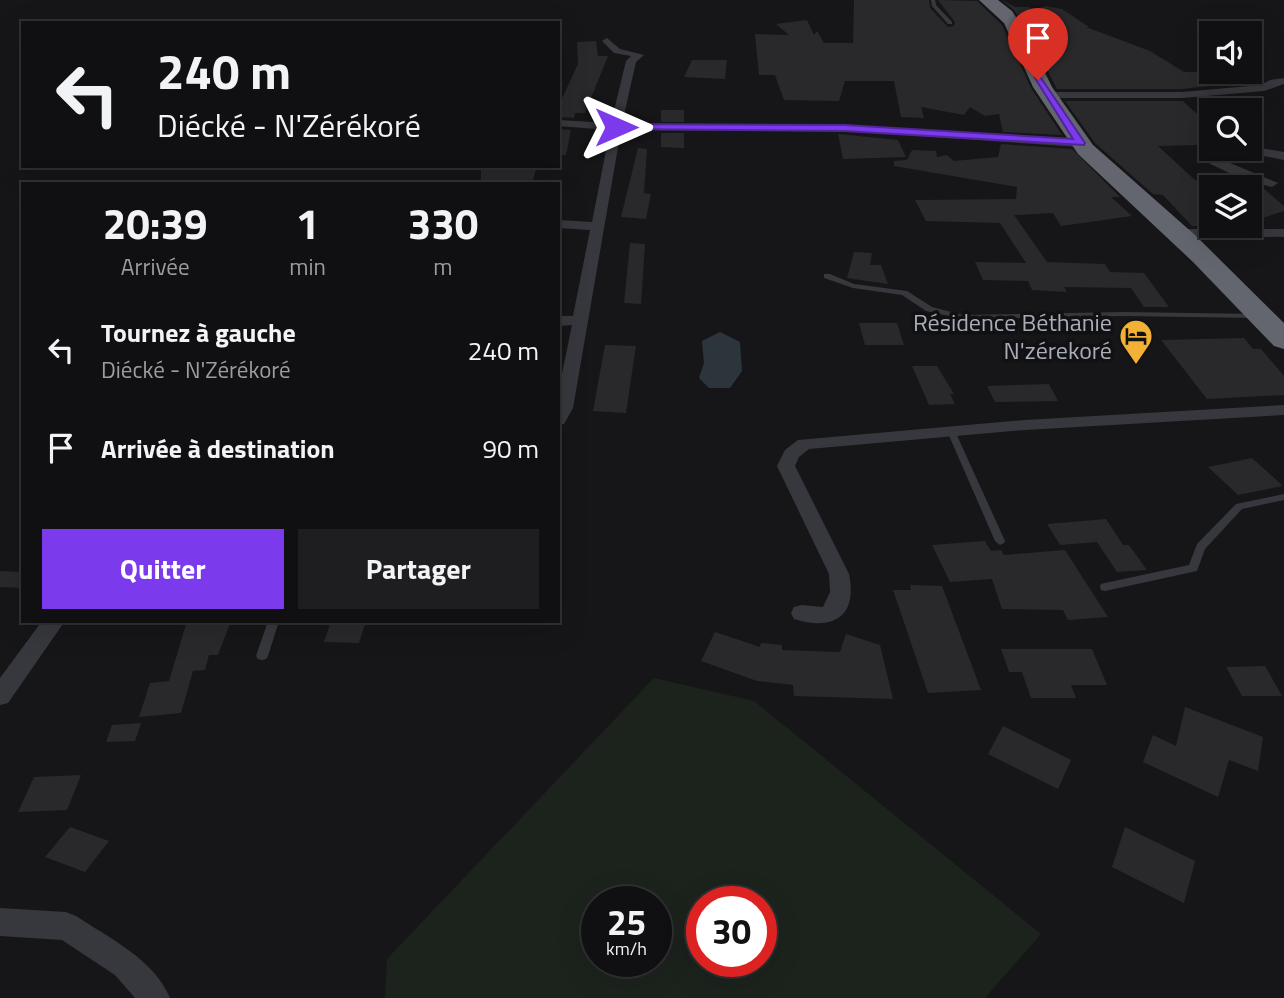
<!DOCTYPE html>
<html lang="fr">
<meta charset="utf-8">
<style>
body{margin:0;font-family:"Titillium Web",sans-serif;background:#1e1e20;color:#f1f3f6;height:100vh;display:flex;flex-direction:column;font-size:26px;white-space:nowrap}
*{box-sizing:border-box;margin:0}
p{font-size:23px;color:#9c9d9f}
.icon{flex:none;width:38px;height:38px;fill:none;stroke:currentColor;stroke-width:2;stroke-linecap:round;stroke-linejoin:round}
.map{position:relative;flex:1;overflow:hidden}
.sheet{position:absolute;left:21px;top:182px;width:539px;height:441px;display:flex;flex-direction:column;background:#101012;border-radius:0px;box-shadow:0 7px 28px #0002,0 0 0 2px #303032}
.sheet>*{flex:none}
.top-card{position:absolute;left:21px;top:21px;width:539px;height:147px;border-radius:0px;box-shadow:0 7px 28px #0002,0 0 0 2px #303032;background:#101012;color:#f1f3f6;overflow:hidden}
.tools{position:absolute;left:1199px;top:21px;display:grid;gap:14px}
.tools a{display:grid;place-items:center;width:63px;height:63px;border-radius:0px;background:#101012;box-shadow:0 7px 28px #0002,0 0 0 2px #303032;font-size:35px}
.speed{position:absolute;left:581px;top:886px;display:flex;gap:14px;font-size:35px;font-weight:700;text-align:center}
.speed>*{display:grid;place-content:center;width:91px;height:91px;border-radius:50%;background:#101012;box-shadow:0 7px 28px #0002,0 0 0 2px #303032;line-height:1}
.speed small{font-size:18px;font-weight:400}
.speed .limit{border:10px solid #d22;background:#fff;color:#111}
.pin{position:absolute;display:grid;place-items:center;width:60px;height:60px;color:#fff;margin:-72px -30px;border-radius:50% 50% 50% 0;rotate:-45deg;box-shadow:0 0 7px #0007}
.pin .icon{rotate:45deg}
.me{position:absolute;width:77px;margin:-38px;rotate:90deg;stroke-linejoin:round;filter:drop-shadow(0 0 5px #0008)}
.turn{display:flex;align-items:center;gap:24px;height:147px;padding:0 21px;font-size:32px}
.turn .icon{width:91px;height:91px;stroke-width:2.5}
.turn b{display:block;font-size:49px;line-height:60px}
.eta{display:flex;justify-content:space-evenly;align-items:center;height:119px;text-align:center}
.eta b{font-size:42px;font-weight:700;line-height:49px}
.action{display:flex;gap:14px;margin-top:auto;padding:14px 21px}
.action a{flex:1;height:80px;border-radius:0px;background:#7c3aed;color:#fff;font-size:28px;font-weight:700;line-height:80px;text-align:center}
.action a+a{background:#1e1e20;color:#f1f3f6}
ul{padding:0;list-style:none}
li{display:flex;align-items:center;gap:21px;height:98px;padding:0 21px}
li div{flex:1}
li b{display:block;font-size:26px}
li em{font-style:normal}
.map>svg:first-child{display:block}
.green{fill:#1c231d;fill-rule:evenodd}
.water{fill:#2c353c}
.building{fill:#29292c}
.lines{fill:none;stroke-linecap:round;stroke-linejoin:round}
.lane{fill:#37383d;fill-rule:evenodd}
.street{fill:#37383d;fill-rule:evenodd}
.highway{fill:#63666e;fill-rule:evenodd}
.route{fill:#7c3aed;stroke:#51269a;stroke-width:2}
.labels{text-anchor:middle;dominant-baseline:central;stroke-width:7;stroke-linejoin:round;paint-order:stroke}
.poi-label{font-size:24px;fill:#a8adb8;stroke:#111113;text-anchor:end}
</style>
<div class="map">
<svg width="1284" height="998" viewBox="0 0 1284 998">
<rect width="100%" height="100%" fill="#161618"/>
<path class="green" d="M654,678L754,701L1041,934L985,998H385L387,959ZM597,901H656V961H597ZM702,901H761V961H702Z"/>
<path class="water" d="M720,332L740,342L742,371L730,388H709L699,378L704,363L702,341Z"/>
<path class="building" d="M854,0H929L930,8L948,27L954,26L955,22L938,0L977,1L1002,25L1031,88L1062,135L1003,132L999,114L985,116L970,107L964,115L921,107L924,118L901,117L894,81H845L839,101L784,100L775,75H759L755,34L789,35L776,24L807,20L814,35L817,31L824,43H853Z
M1002,0L1015,7H1029L1032,10L1046,6L1062,9L1089,27H1086L1150,51L1184,72H1246V82L1182,89H1057L1026,29L1014,10Z
M596,41L598,56H608L585,113H575L574,118L558,117V107L578,64L577,42Z
M692,60H727L725,79L684,77Z
M1065,101H1183L1211,127V141L1196,145L1158,146L1195,180L1211,181V226H1220H1192L1163,195L1153,194L1095,143Z
M661,110H684V122H661Z
M558,129L571,130L566,155H558Z
M661,133H684V148L661,147Z
M838,134L898,140L906,157L843,159Z
M1001,144L1072,149L1120,197H1111L1132,216L1061,226L1053,213L1014,215L1047,262L1105,264L1110,272L1144,273L1169,307H1144L1131,288L1064,287L1067,292L1032,290L1028,281L983,280L975,262L1026,263L1000,223L926,221L915,200L1016,199L1017,187L894,166V161L907,160L912,150L936,151L937,157L947,155L954,161L998,157Z
M638,148L647,149L644,193L651,194L646,219L621,217Z
M481,166H537L532,183L481,181Z
M1250,186L1262,187L1284,206V211L1250,222Z
M630,243L645,244L641,304L624,303Z
M854,252L872,253L870,265H881L888,284L847,278Z
M859,323H897L904,345H865Z
M1244,338L1253,349H1261L1284,376V395L1207,399L1161,340Z
M605,345L636,346L626,413L593,411Z
M912,366H937L954,394H950L955,404L929,405Z
M1049,384L1058,401L995,402L987,386Z
M1252,458L1283,486L1238,495L1208,467Z
M1106,519L1123,545H1129L1147,570L1117,572L1097,542L1060,545L1047,524Z
M985,541L991,551L1001,550L1004,555L1065,550L1108,617L1068,620L1063,610L1002,609L992,579L950,582L932,545Z
M0,571L23,572V588L0,587Z
M910,585L942,586L981,690L928,693L893,590H911Z
M187,621H231L218,655H209L205,670L193,671L181,713L139,717L150,683L169,681Z
M331,621H366L359,643L324,642Z
M715,632L760,647L761,643L782,645V650L840,652L846,634L880,645L893,699L794,696L793,685L757,681L701,661Z
M1001,649H1092L1107,685H1071L1076,698H1031L1022,672H1009Z
M1265,666L1282,696H1242L1226,667Z
M1185,707L1263,737L1258,771L1229,760L1218,797L1143,762L1153,735L1176,746Z
M141,723L135,741L106,742L112,725Z
M1003,726L1071,760L1058,789L988,754Z
M81,775L67,810L18,812L34,777Z
M70,827L109,841L85,872L45,857Z
M1125,827L1195,861L1184,903L1112,867Z"/>
<g class="lines">
<path class="lane" d="M931,0H935L936,5L952,22V24H948L932,6Z
M824,274H830L854,284L907,291L932,307L963,315L1125,312L1256,314L1260,316L1256,318L1125,316L963,319L926,311L902,295L853,288L824,278Z
M951,428L955,431L1005,541L1004,543L1000,545L995,541L947,431Z
M1284,494V500L1242,509L1205,549L1197,571L1105,591L1101,590L1100,587L1101,584L1105,583L1189,565L1197,544L1236,504Z
M268,621H279L268,656L266,659L262,660L258,659L256,656Z"/>
<path class="street" d="M607,38L620,49L644,55L636,62L622,124L845,125L1080,139L1086,143L1080,147L845,131L621,130L573,408L564,424L558,425V393L572,325L558,326V316H573L590,230L558,228V220L592,222L610,130L558,126V120L611,123L626,61L631,56L614,53L602,41Z
M1284,78V84L1264,91L1182,98H1046L1041,95L1046,92H1182L1261,85L1270,80Z
M1211,143V149H1216L1210,151L1211,155L1278,183L1272,187L1244,180L1202,160L1197,147Z
M1250,146L1284,152V160C1273,157 1238,153 1233,149H1250Z
M1178,229H1284V237L1173,236V230Z
M1284,405V415L1025,430L809,449L799,457L795,466L849,574C858,618 832,631 794,619L791,613L794,607L802,605L823,607L830,592L829,574L777,466L785,450L798,440L1025,420Z
M42,621H65L8,703L0,705V678Z
M0,908L66,912L76,916C109,938 154,959 170,998H135L115,975L62,940L0,936Z"/>
<path class="highway" d="M979,0H998L1012,11L1024,30L1052,87L1093,145L1195,235L1284,323V349L1274,346L1193,262L1078,154L1033,87L1004,23Z"/>
</g>
<path class="route" d="M1035,78H1041L1085,143L1084,145L845,131L616,129L611,127L616,124L845,125L1073,139Z"/>
<defs>
<symbol id="hotel-pin" viewBox="-11 -11 22 30"><path d="M0 17L-7.5 6A9.5 9.5 0 1 1 7.5 6Z" fill="#f2b134" stroke="#111113"/><path d="M-6-4.5h1.5V1H6V5H4.5V3h-9V5H-6ZM-4 0a1.8 1.8 0 1 1 3.6 0ZM.5 0V-2.5h3Q6-2.5 6 0Z" fill="#111"/></symbol>
</defs>
<g fill-rule="evenodd">
<use href="#hotel-pin" x="1117" y="317" width="38" height="52"/>
</g>
<g class="labels">
<g class="poi-label">
<text x="1112" y="322">Résidence Béthanie<tspan x="1112" dy="28">N'zérekoré</tspan></text>
</g>
</g>
</svg>
<div class="tools">
<a><svg class="icon" aria-label="sound" viewBox="0 0 24 24"><path d="M4 9h4l5-4v14l-5-4H4zM17 9q2 3 0 6"/></svg></a>
<a><svg class="icon" aria-label="search" viewBox="0 0 24 24"><circle cx="10" cy="10" r="6"/><path d="M15 15l6 6"/></svg></a>
<a><svg class="icon" aria-label="layers" viewBox="0 0 24 24"><path d="M12 4l9 5-9 5-9-5zM3 14l9 5 9-5"/></svg></a>
</div>
<div class="speed"><div>25<small>km/h</small></div><div class="limit">30</div></div>
<div class="pin" style="left:1038px;top:80px;background:#d93025"><svg class="icon" aria-label="arrive" viewBox="0 0 24 24"><path d="M6 21V4h12l-3 4 3 4H6"/></svg></div>
<svg class="me" style="left:616px;top:127px" viewBox="-20 -20 40 40"><path d="M0-17L14 15 0 8-14 15z" fill="#7c3aed" stroke="#fff" stroke-width="4"/></svg>
<div class="top-card">
<div class="turn"><svg class="icon" aria-label="left" viewBox="0 0 24 24"><path d="M17 20v-9H6M10 6l-5 5 5 5"/></svg><div><b>240 m</b>Diécké - N'Zérékoré</div></div>
</div>
<section class="sheet">
<div class="eta">
<div><b>20:39</b><p>Arrivée</p></div>
<div><b>1</b><p>min</p></div>
<div><b>330</b><p>m</p></div>
</div>
<ul>
<li><svg class="icon" aria-label="left" viewBox="0 0 24 24"><path d="M17 20v-9H6M10 6l-5 5 5 5"/></svg><div><b>Tournez à gauche</b><p>Diécké - N'Zérékoré</p></div><em>240 m</em></li>
<li><svg class="icon" aria-label="arrive" viewBox="0 0 24 24"><path d="M6 21V4h12l-3 4 3 4H6"/></svg><div><b>Arrivée à destination</b></div><em>90 m</em></li>
</ul>
<div class="action"><a>Quitter</a><a>Partager</a></div>
</section>
</div>
